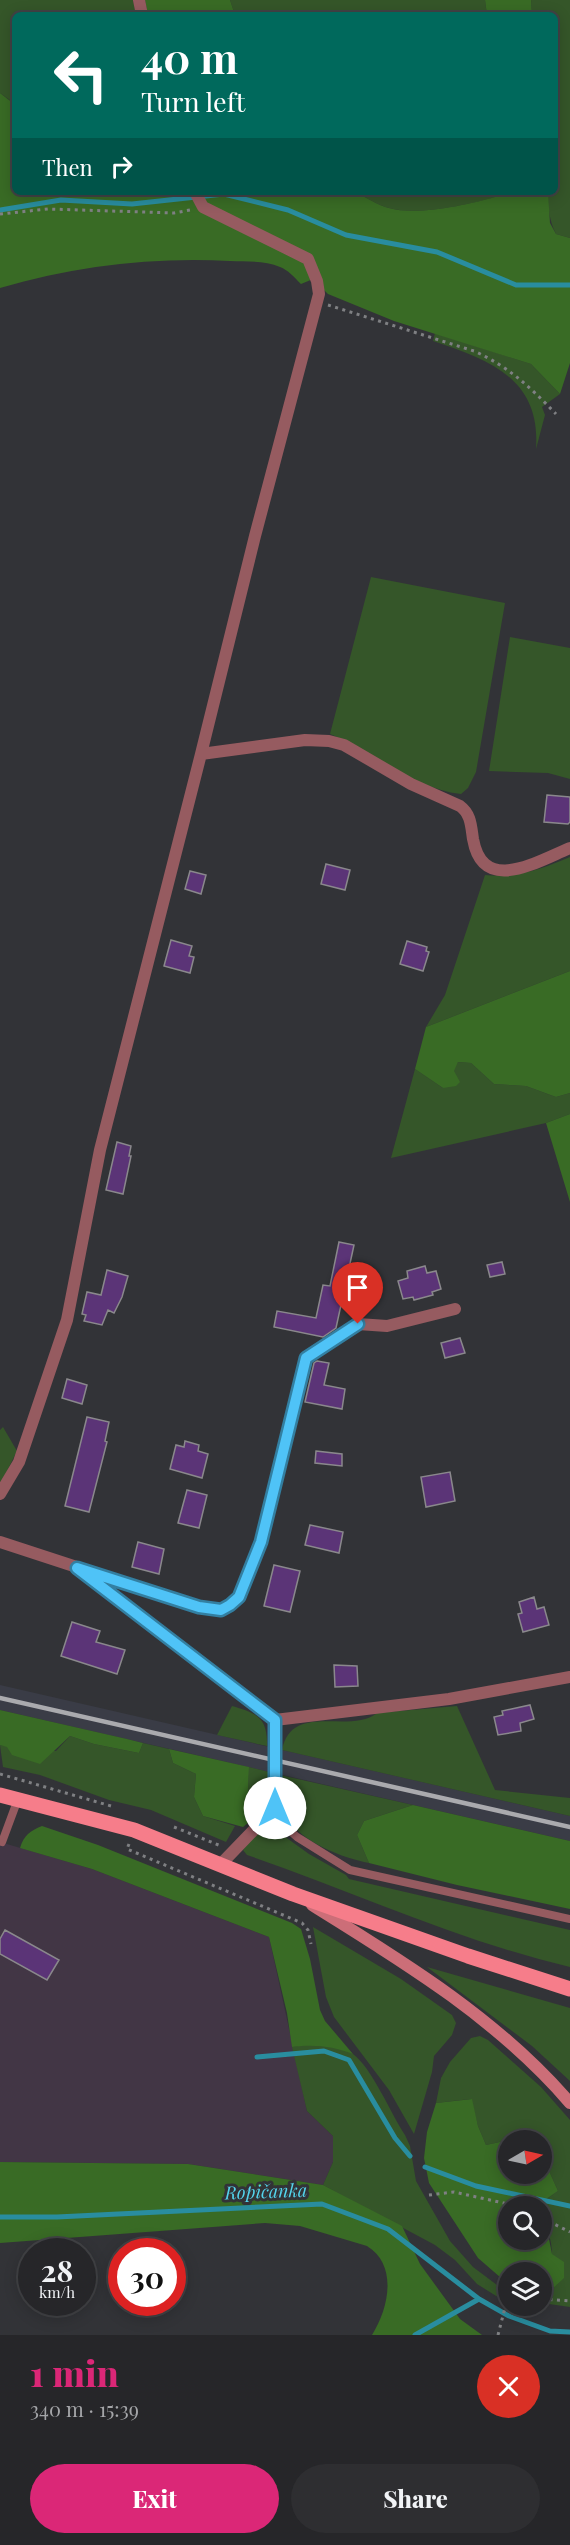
<!DOCTYPE html>
<meta charset="utf-8">
<style>
body{margin:0;font-family:"Playfair Display",serif;background:#2e2e31;color:#f1f3f6;height:100vh;display:flex;flex-direction:column;font-size:22px;white-space:nowrap}
*{box-sizing:border-box;margin:0}
p{font-size:20px;color:#a4a5a8}
.icon{flex:none;width:33px;height:33px;fill:none;stroke:currentColor;stroke-width:2;stroke-linecap:round;stroke-linejoin:round}
.map{position:relative;height:2335px;overflow:hidden}
.sheet{display:flex;flex-direction:column;background:#262629;flex:1}
.sheet>*{flex:none}
.guide{position:absolute;left:12px;top:12px;width:546px;height:183px;border-radius:9px;box-shadow:0 3px 15px #0003,0 0 0 2px #424346;background:#00695c;color:#fff;overflow:hidden}
.needle{width:39px;rotate:81deg}
.tools{position:absolute;left:498px;top:2130px;display:grid;gap:12px}
.tools a{display:grid;place-items:center;width:54px;height:54px;border-radius:50%;background:#262629;box-shadow:0 3px 15px #0003,0 0 0 2px #424346;font-size:30px}
.speed{position:absolute;left:18px;top:2238px;display:flex;gap:12px;font-size:30px;font-weight:700;text-align:center}
.speed>*{display:grid;place-content:center;width:78px;height:78px;border-radius:50%;background:#262629;box-shadow:0 3px 15px #0003,0 0 0 2px #424346;line-height:1}
.speed small{font-size:15px;font-weight:400}
.speed .limit{border:9px solid #d22;background:#fff;color:#111}
.pin{position:absolute;display:grid;place-items:center;width:51px;height:51px;color:#fff;margin:-62px -26px;border-radius:50% 50% 50% 0;rotate:-45deg;box-shadow:0 0 6px #0007}
.pin .icon{rotate:45deg}
.me{position:absolute;width:66px;margin:-33px;rotate:0deg;stroke-linejoin:round;filter:drop-shadow(0 0 4px #0008)}
.turn{display:flex;align-items:center;gap:21px;height:126px;padding:0 30px;font-size:27px}
.turn .icon{width:78px;height:78px;stroke-width:2.5}
.turn b{display:block;font-size:42px;line-height:51px}
.then{display:flex;align-items:center;height:57px;padding:0 30px;background:#0003;gap:12px;font-size:22px}
.round{display:grid;place-items:center;flex:none;width:63px;height:63px;border-radius:32px;background:#2e2e31}
.summary{display:flex;align-items:center;justify-content:space-between;height:102px;padding:0 30px}
h1{font-size:36px;font-weight:800;line-height:45px;color:#db2777}
.button{display:flex;gap:12px;margin-top:auto;padding:12px 30px}
.button a{flex:1;height:69px;border-radius:36px;background:#db2777;color:#fff;font-size:24px;font-weight:800;line-height:69px;text-align:center}
.button a+a{background:#2e2e31;color:#f1f3f6}
.map>svg:first-child{display:block}
.built{fill:#3a3c46}
.industrial{fill:#423645}
.green{fill:#355629}
.forest{fill:#396b25}
.lines{fill:none;stroke-linecap:round;stroke-linejoin:round}
.stream{stroke:#298d9f;stroke-width:5}
.building{fill:#5b3477;stroke:#8a888c;stroke-width:1.5}
.path{stroke:#7f8083;stroke-width:3;stroke-dasharray:3 4.5;stroke-linecap:butt}
.lane{stroke:#965b60;stroke-width:8}
.street{stroke:#965b60;stroke-width:12}
.secondary{stroke:#cc6e78;stroke-width:12}
.primary{stroke:#f67d8a;stroke-width:15}
.rail{stroke:#aaaaae;stroke-width:4.5}
.route-casing{stroke:#337fa1;stroke-width:15}
.route{stroke:#4fc3f7;stroke-width:10}
.labels{text-anchor:middle;dominant-baseline:central;stroke-width:6;stroke-linejoin:round;paint-order:stroke}
.water-label{font-size:18px;font-style:italic;fill:#54d4ec;stroke:#323337}
</style>
<div class="map">
<svg width="570" height="2335" viewBox="0 0 570 2335">
<rect width="100%" height="100%" fill="#323337"/>
<path class="built" d="M0,1685L570,1816V1841L0,1710Z"/>
<path class="industrial" d="M0,1842L92,1869L269,1937L307,2111L333,2136V2162L323,2185L188,2164L0,2162Z"/>
<path class="green" d="M0,0H133L136,15H15L14,103L0,93Z
M230,0H485L487,15H235Z
M531,0H570V238L556,234C549,220 548,207 548,192H555V15H532Z
M355,192H496V197C467,205 418,216 389,208C377,205 366,197 355,192Z
M435,333L531,364L560,394L542,407L545,415L536,449C541,379 490,360 433,341Z
M371,577L505,603L476,772L468,788L461,794C414,789 373,752 330,734Z
M510,637L570,648V779L548,773L489,771Z
M570,857V971L426,1027L445,995L485,875C516,878 542,869 570,857Z
M458,1062L471,1063L494,1084L526,1086L556,1097L570,1093V1114L546,1123L391,1158L415,1069L443,1088Z
M3,1427L17,1451L0,1485V1430Z
M232,1706C256,1713 268,1717 267,1746L217,1735Z
M457,1706L495,1790L570,1798V1816L282,1750C292,1701 350,1735 377,1713Z
M70,1736L94,1744L139,1753L143,1743L169,1749L173,1763L196,1774L194,1797L203,1816L235,1826L226,1842L151,1810L109,1800L40,1775L3,1767L0,1745L56,1751Z
M249,1767L269,1772V1794L261,1812L248,1794Z
M280,1775L413,1805L364,1821L357,1835L369,1863C343,1858 300,1842 287,1817C281,1805 282,1788 280,1775Z
M259,1830L284,1836L309,1854L346,1875L349,1879L570,1930V1967C459,1941 355,1892 247,1855L243,1850Z
M313,1927L401,1979L452,2015L456,2023L452,2035L434,2056L432,2072L414,2134L389,2090L334,2017L326,1997Z
M427,1967L570,2008V2081L532,2046Z
M480,2036L488,2040L541,2087L570,2120V2307L549,2304L526,2313L512,2306H542V2293L551,2290C551,2270 557,2239 542,2224V2206H536L558,2191L542,2155V2140H534L532,2137L518,2138L486,2145L478,2126L471,2099L436,2103L441,2078L450,2062L471,2038Z
M312,2044C325,2046 342,2046 353,2054C372,2068 391,2114 405,2135L410,2146L416,2181L450,2241L473,2267L505,2291L501,2299L477,2284L455,2260L435,2245L323,2185L333,2162V2136L307,2111L292,2047Z"/>
<path class="forest" d="M145,0H230L235,15H148Z
M485,0H531L532,15H487Z
M0,93L13,103L15,101V192H355C366,197 377,205 389,208C417,216 467,205 495,197L496,192H548L550,223L556,234L570,238V363L560,394L531,364L394,321L328,294L313,279L301,284C294,277 288,270 280,267C265,260 246,262 230,261C151,257 75,266 0,288Z
M570,971V1093L556,1097L526,1086L494,1084L471,1063L458,1062L454,1071L460,1082L456,1086L443,1088L415,1069L426,1027Z
M570,1114V1202L546,1123Z
M0,1710L127,1739L143,1743L139,1753L94,1744L70,1736L40,1764L12,1755L7,1747L0,1745Z
M169,1749L249,1767L248,1794L261,1812L243,1827L203,1816L194,1797L196,1774L173,1763Z
M413,1805L570,1841V1909L457,1885L369,1863L357,1835L364,1821Z
M42,1826L98,1845L292,1923L301,1929L310,1959L320,2010L325,2021L353,2054C333,2046 314,2044 292,2047L287,2013L269,1937L92,1869L20,1848C24,1835 30,1831 42,1826Z
M472,2099L478,2126L486,2145L518,2138L532,2137L534,2140H508V2174H542V2155L558,2191L536,2206H508V2240H542V2224L547,2229L552,2254L564,2262V2278L551,2290L542,2293V2272H508V2284L478,2258L429,2183L424,2158L427,2132L436,2103Z
M0,2162L188,2164L323,2185L402,2226L420,2264L460,2319L482,2335H372C389,2308 398,2265 367,2246L300,2226L265,2223L0,2243Z"/>
<g class="lines">
<path class="stream" d="M0,210L61,200L132,204L224,194L288,210L346,235L437,252L516,285H570
M257,2057L324,2051L349,2060L395,2138L410,2156
M425,2167L476,2186L570,2206
M0,2217H57L322,2204L388,2229L479,2299L509,2316L550,2331L570,2332
M415,2335L479,2299"/>
</g>
<path class="building" d="M547,795L570,797V822L568,824L544,822Z
M326,864L350,870L345,890L321,884Z
M190,871L206,875L201,894L185,889Z
M171,940L192,946L189,956L194,957L190,973L164,966Z
M407,941L427,947L426,951L429,952L423,971L400,964Z
M117,1142L131,1146L129,1156H131L123,1194L106,1190Z
M339,1242L354,1245L336,1328L323,1337L274,1327L277,1311L316,1318L323,1285L330,1286Z
M502,1262L505,1274L490,1277L487,1265Z
M425,1266L427,1273L436,1271L441,1289L432,1292L433,1295L414,1300L413,1297L403,1299L398,1281L408,1278L407,1271Z
M107,1270L128,1276L122,1297L114,1313L108,1310L102,1325L84,1321L86,1315L82,1314L87,1292L101,1295Z
M460,1338L465,1353L445,1358L441,1343Z
M317,1361L329,1363L324,1385L345,1389L342,1409L305,1402L314,1363Z
M67,1379L87,1385L82,1404L62,1398Z
M87,1417L109,1422L105,1441L107,1442L89,1512L65,1506Z
M185,1441L199,1445L198,1451L208,1454L202,1478L170,1469L176,1445L184,1447Z
M316,1451L342,1454V1466L315,1463Z
M450,1472L455,1501L426,1507L421,1477Z
M187,1490L207,1495L199,1528L178,1523Z
M310,1525L343,1532L339,1553L305,1545Z
M138,1542L164,1549L159,1574L132,1567Z
M274,1565L300,1571L290,1612L264,1606Z
M534,1597L537,1609L544,1607L549,1625L523,1632L518,1614L522,1613L519,1602Z
M72,1622L100,1631L96,1642L125,1650L117,1674L61,1656Z
M334,1665L357,1666L358,1686L335,1687Z
M530,1705L534,1719L520,1723L521,1731L498,1735L494,1717L503,1715L502,1711Z
M5,1930L59,1960L47,1980L0,1954V1939Z"/>
<g class="lines">
<path class="path" d="M0,214L48,209L174,213L190,210
M328,305L474,351C509,367 529,386 556,414
M0,1774L111,1806
M174,1827L221,1846
M129,1844L127,1849L302,1923L308,1930L311,1944
M429,2195L454,2192L517,2206
M542,2218L570,2232
M542,2299L570,2301
M498,2335L508,2296"/>
<path class="lane" d="M275,1808L289,1830L297,1837L350,1870L570,1919
M2,1842L18,1799"/>
<path class="street" d="M139,0L142,15
M195,192L203,207L308,259L317,281L319,294L255,536L201,754
M0,1494L19,1462L67,1320L100,1150L201,754L305,740L329,741L344,745L411,784L460,806C471,814 471,826 473,839C483,895 536,862 570,848
M0,1542L199,1607L221,1609L230,1605L239,1597L261,1542L306,1358L358,1324L387,1326L455,1309
M85,1574L275,1720L449,1699L570,1677
M221,1864L275,1808V1720"/>
<path class="secondary" d="M312,1905C404,1962 499,2020 570,2103"/>
<path class="primary" d="M0,1795L134,1830L293,1894L468,1956L570,1989"/>
<path class="rail" d="M0,1698L570,1827"/>
</g>
<g class="lines">
<defs>
<path id="route" d="M275,1808V1720L77,1568L199,1607L221,1610L230,1605L239,1597L261,1542L306,1358L358,1324"/>
</defs>
<use href="#route" class="route-casing"/>
<use href="#route" class="route"/>
</g>
<g class="labels">
<g class="water-label">
<text transform="translate(266 2191) rotate(-2)">Ropičanka</text>
</g>
</g>
</svg>
<div class="tools">
<a><svg class="needle" viewBox="-14 -14 28 28"><path d="M0-13l5 13h-10z" fill="#e53935"/><path d="M0 13l5-13h-10z" fill="#a4a5a8"/></svg></a>
<a><svg class="icon" aria-label="search" viewBox="0 0 24 24"><circle cx="10" cy="10" r="6"/><path d="M15 15l6 6"/></svg></a>
<a><svg class="icon" aria-label="layers" viewBox="0 0 24 24"><path d="M12 4l9 5-9 5-9-5zM3 14l9 5 9-5"/></svg></a>
</div>
<div class="speed"><div>28<small>km/h</small></div><div class="limit">30</div></div>
<div class="pin" style="left:358px;top:1324px;background:#d93025"><svg class="icon" aria-label="arrive" viewBox="0 0 24 24"><path d="M6 21V4h12l-3 4 3 4H6"/></svg></div>
<svg class="me" style="left:275px;top:1808px" viewBox="-20 -20 40 40"><circle r="19" fill="#fff"/><path d="M0-13L10 11 0 6-10 11z" fill="#4fc3f7"/></svg>
<div class="guide">
<div class="turn"><svg class="icon" aria-label="left" viewBox="0 0 24 24"><path d="M17 20v-9H6M10 6l-5 5 5 5"/></svg><div><b>40 m</b>Turn left</div></div>
<div class="then">Then<svg class="icon" aria-label="right" viewBox="0 0 24 24"><path d="M7 20v-9h11M14 6l5 5-5 5"/></svg></div>
</div>
</div>
<section class="sheet">
<div class="summary"><div><h1>1 min</h1><p>340 m · 15:39</p></div><a class="round" style="background:#d93025;color:#fff"><svg class="icon" aria-label="close" viewBox="0 0 24 24"><path d="M6 6l12 12M18 6L6 18"/></svg></a></div>
<div class="button"><a>Exit</a><a>Share</a></div>
</section>
